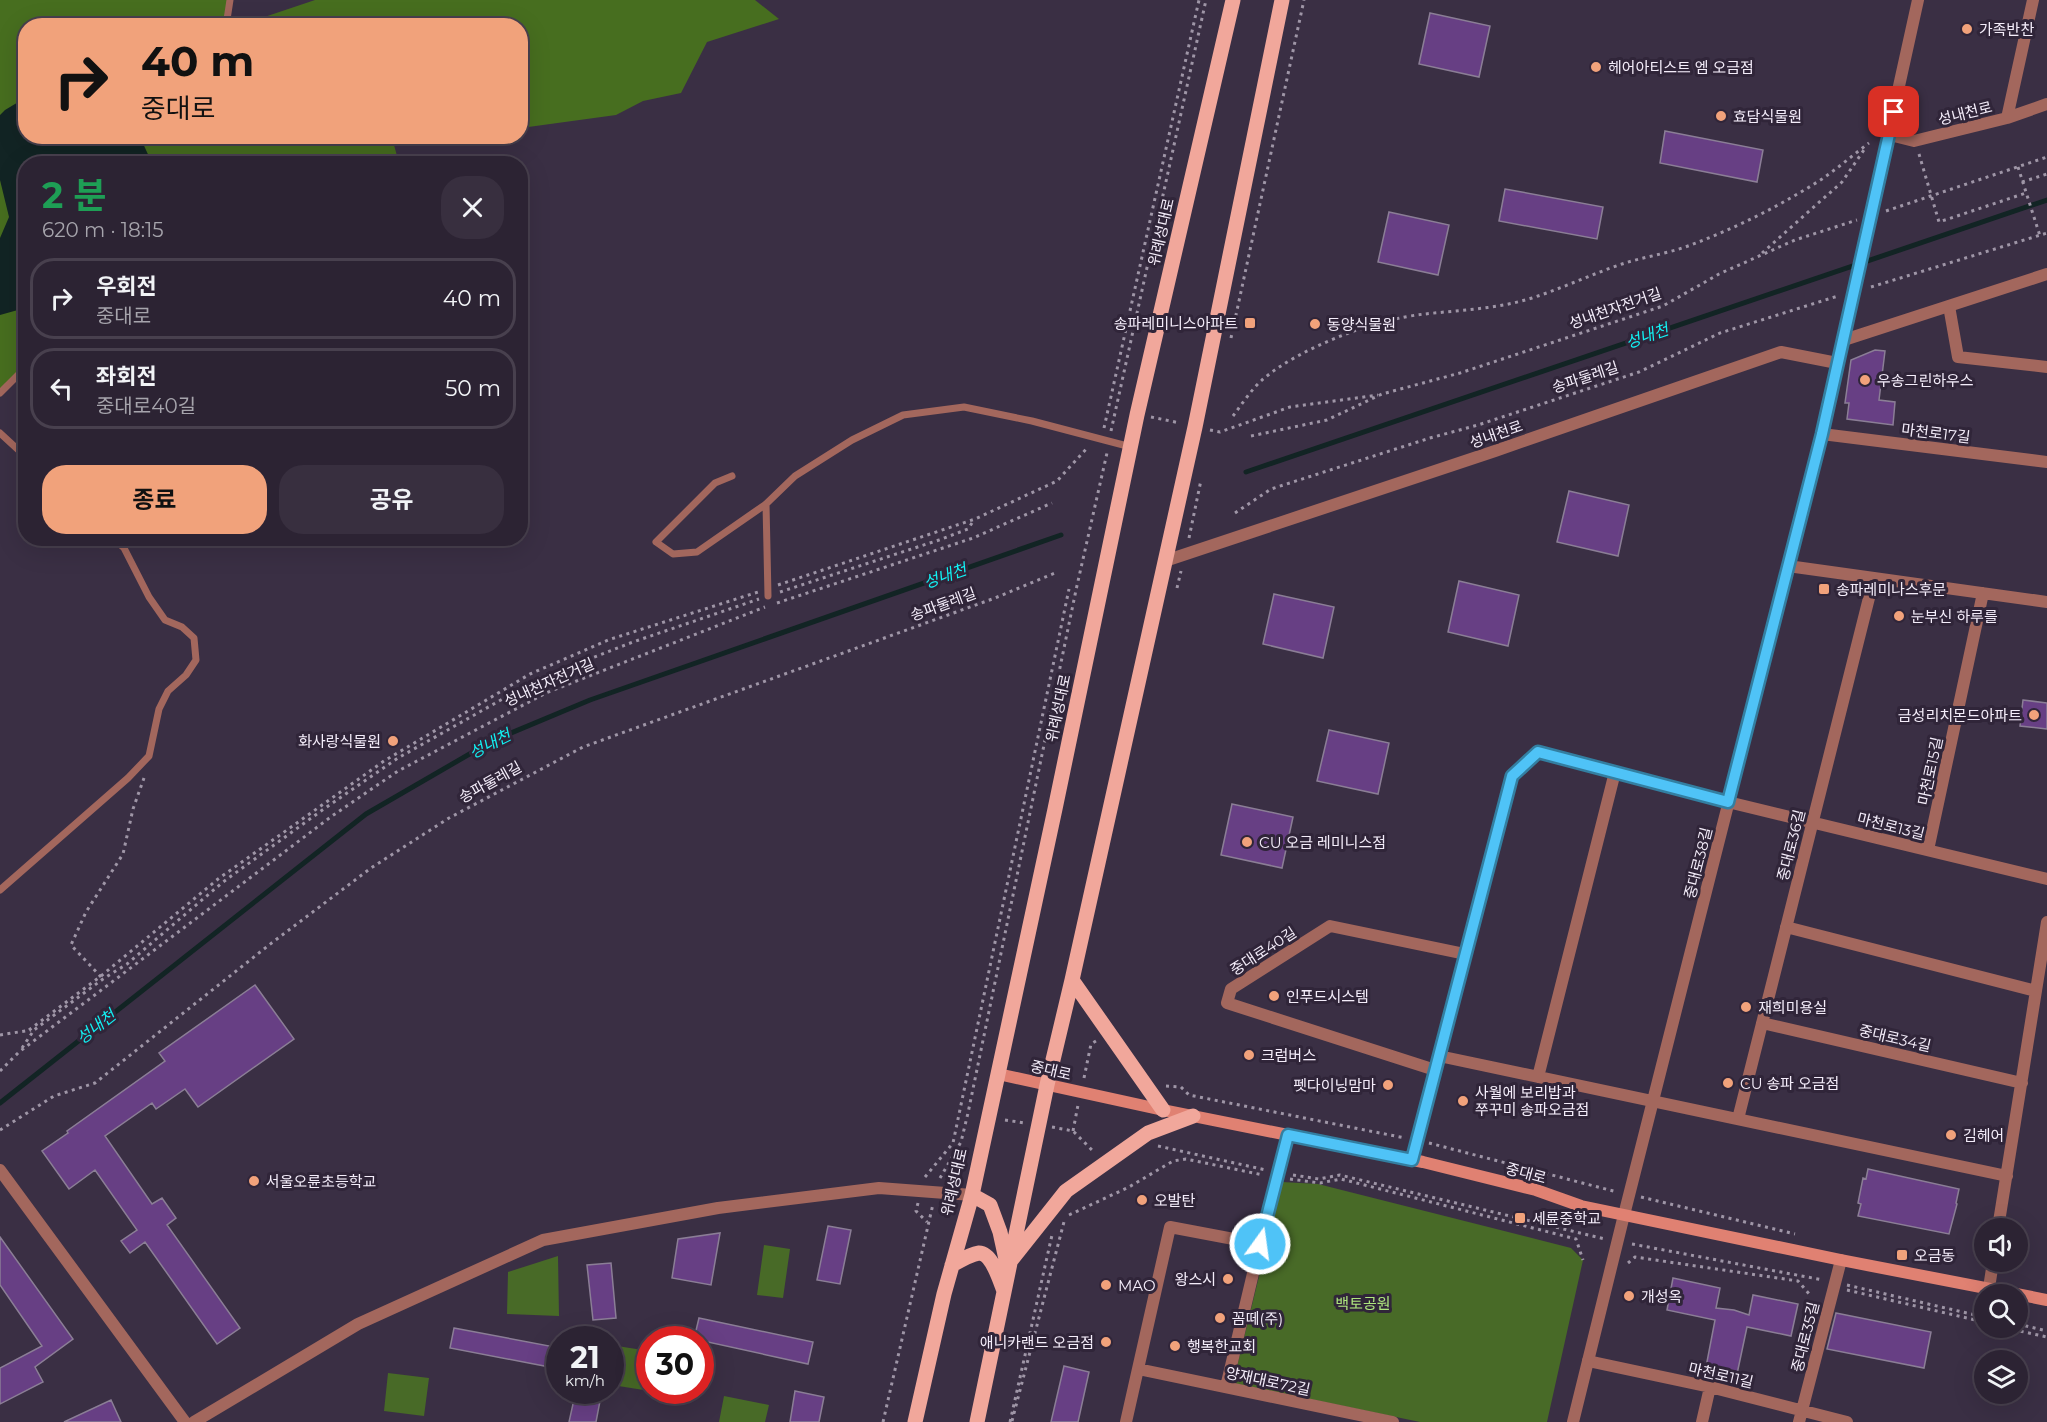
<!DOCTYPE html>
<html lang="ko">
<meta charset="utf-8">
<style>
body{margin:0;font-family:Montserrat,"Noto Sans KR",sans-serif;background:#382f3f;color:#f1f3f6;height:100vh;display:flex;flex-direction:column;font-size:22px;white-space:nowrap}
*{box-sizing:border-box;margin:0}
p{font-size:20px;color:#a6a4ac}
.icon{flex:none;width:33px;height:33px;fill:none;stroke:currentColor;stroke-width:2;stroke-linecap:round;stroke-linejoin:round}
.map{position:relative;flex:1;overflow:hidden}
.sheet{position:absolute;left:18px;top:156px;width:510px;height:390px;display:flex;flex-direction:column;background:#2c2333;border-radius:24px;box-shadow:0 6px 24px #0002,0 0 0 2px #48404e}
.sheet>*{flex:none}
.hud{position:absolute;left:18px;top:18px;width:510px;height:126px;border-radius:24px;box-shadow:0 6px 24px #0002,0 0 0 2px #48404e;background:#f1a27b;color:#111;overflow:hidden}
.buttons{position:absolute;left:1974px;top:1218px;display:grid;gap:12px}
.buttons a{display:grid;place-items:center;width:54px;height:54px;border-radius:50%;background:#2c2333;box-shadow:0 6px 24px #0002,0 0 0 2px #48404e;font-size:30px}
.speed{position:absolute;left:546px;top:1326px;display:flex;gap:12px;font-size:30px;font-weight:700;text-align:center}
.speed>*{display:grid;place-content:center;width:78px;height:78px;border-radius:50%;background:#2c2333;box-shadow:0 6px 24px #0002,0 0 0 2px #48404e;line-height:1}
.speed small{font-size:15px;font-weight:400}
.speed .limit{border:9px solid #d22;background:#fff;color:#111}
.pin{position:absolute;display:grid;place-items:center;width:51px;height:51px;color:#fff;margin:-26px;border-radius:12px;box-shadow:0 3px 9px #0006}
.me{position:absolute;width:66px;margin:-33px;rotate:14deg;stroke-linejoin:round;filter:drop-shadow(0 0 4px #0008)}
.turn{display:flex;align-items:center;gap:21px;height:126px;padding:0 24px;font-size:27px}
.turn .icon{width:78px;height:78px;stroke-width:2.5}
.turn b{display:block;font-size:42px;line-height:51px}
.round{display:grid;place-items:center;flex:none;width:63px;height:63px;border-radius:24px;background:#382f3f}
.overview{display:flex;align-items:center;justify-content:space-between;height:102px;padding:0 24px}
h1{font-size:36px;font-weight:700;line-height:45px;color:#1e9e55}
.action{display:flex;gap:12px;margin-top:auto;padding:12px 24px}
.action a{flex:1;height:69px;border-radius:24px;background:#f1a27b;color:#111;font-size:24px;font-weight:700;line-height:69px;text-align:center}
.action a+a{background:#382f3f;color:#f1f3f6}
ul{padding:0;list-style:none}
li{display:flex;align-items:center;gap:18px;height:81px;margin:0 12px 9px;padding:0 12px;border:3px solid #48404e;border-radius:24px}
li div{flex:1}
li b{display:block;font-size:22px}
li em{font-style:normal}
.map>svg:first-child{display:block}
.green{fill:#486a27}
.forest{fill:#476e1f}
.water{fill:#122424}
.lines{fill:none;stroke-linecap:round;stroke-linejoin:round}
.stream{stroke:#122424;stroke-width:5}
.building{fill:#673f84;stroke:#8b7e96;stroke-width:1.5}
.path{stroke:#9f96a7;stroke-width:3;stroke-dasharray:3 4.5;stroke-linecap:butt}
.service{stroke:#a3675d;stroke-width:7}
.minor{stroke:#a3675d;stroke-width:12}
.tertiary{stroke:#a3675d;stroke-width:12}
.secondary{stroke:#e08172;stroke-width:12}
.primary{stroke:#f1a79b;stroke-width:15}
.minor-bridge{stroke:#a3675d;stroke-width:12}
.route-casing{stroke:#337fa1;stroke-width:15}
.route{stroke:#4fc3f7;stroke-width:10}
.poi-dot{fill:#f1a27b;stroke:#302539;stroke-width:2}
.labels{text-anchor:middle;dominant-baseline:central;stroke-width:6;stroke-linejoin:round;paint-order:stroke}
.poi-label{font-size:15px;fill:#f4edfa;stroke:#302539;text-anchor:start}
.street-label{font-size:15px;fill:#f4edfa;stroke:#302539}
.park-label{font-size:15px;fill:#aee67e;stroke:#302539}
.water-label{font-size:16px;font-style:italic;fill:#12f1f3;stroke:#302539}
</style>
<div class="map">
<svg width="2047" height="1422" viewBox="0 0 2047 1422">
<rect width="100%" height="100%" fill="#3a2f44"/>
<path class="green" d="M1282,1182L1318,1184L1571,1248L1583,1260L1547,1422H1420L1233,1383Z
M764,1245L790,1249L783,1298L757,1295Z
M558,1256L559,1316L507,1314L508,1272Z
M617,1346L649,1351L650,1390L670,1391L669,1394L612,1385Z
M388,1373L429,1378L424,1416L384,1411Z
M724,1396L769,1405L765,1422H719Z"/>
<path class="forest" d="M0,0H230L226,25L26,26V136L456,137L394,145L399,163L26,164L25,367L0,393Z
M315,0H755L779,19L707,42L681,93L643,101L616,115L521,128L520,26L241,25Z"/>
<path class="water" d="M25,98L26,136L140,137L152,163L26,164L25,308L0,315V238L9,217L0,180V115L5,110Z"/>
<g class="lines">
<path class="stream" d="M1246,472L2047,200
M0,1103L366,814L492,741L590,700L1061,535"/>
</g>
<path class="building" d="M1430,13L1490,26L1479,77L1419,64Z
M1665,131L1763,150L1757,182L1660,163Z
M1505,189L1603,207L1597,239L1499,221Z
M1389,212L1449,225L1438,275L1378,262Z
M1875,350L1885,351L1879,400L1895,402L1893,425L1847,419L1849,403H1845L1851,360Z
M1569,491L1629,505L1618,556L1557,542Z
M1459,581L1519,595L1508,646L1448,632Z
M1274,594L1334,607L1323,658L1263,644Z
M2023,700L2047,703V729L2020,726Z
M1329,730L1389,743L1378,794L1317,781Z
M1232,804L1293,817L1282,868L1221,855Z
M255,985L294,1039L198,1107L185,1089L156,1109L152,1103L105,1136L152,1204L162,1198L176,1218L167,1225L240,1328L217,1344L145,1242L130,1253L121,1241L137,1230L95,1170L69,1189L42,1151L68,1133L67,1131L165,1061L159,1053Z
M1868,1169L1959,1189L1956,1203L1957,1204L1949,1234L1858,1216L1861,1204L1858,1203L1863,1178L1866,1179Z
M828,1226L851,1230L840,1284L817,1280Z
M720,1233L711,1285L672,1278L678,1239Z
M0,1237L73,1339L35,1367L43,1382L0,1404V1368L42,1346L0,1285Z
M611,1263L616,1318L593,1320L587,1265Z
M1673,1278L1720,1288L1716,1308L1734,1310L1749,1315L1753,1295L1798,1304L1791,1336L1747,1327L1737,1374L1706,1367L1715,1320L1667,1310Z
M1836,1313L1931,1332L1924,1368L1827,1349Z
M699,1318L813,1342L808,1364L694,1339Z
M454,1328L560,1348V1369L450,1348Z
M1064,1366L1089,1372L1078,1422H1051Z
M795,1391L824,1397L819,1422H790Z
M575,1395L600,1401L596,1422H569Z
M111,1400L121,1422H64Z"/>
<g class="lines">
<path class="path" d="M1919,154L1939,222L2026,193
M2018,167L2040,236
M2022,182L2047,174
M1886,211L2047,157
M1762,253L1842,182L1866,147
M1871,287L2047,233
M1231,338L1304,0
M1233,416C1242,404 1251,390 1262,380C1299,348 1375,319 1425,314C1461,310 1497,309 1532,298C1563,288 1592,274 1622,264C1643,257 1666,254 1688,246C1734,229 1780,206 1822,179C1838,168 1853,155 1869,143
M1151,417L1180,423
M1104,428L1199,0
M1210,430L1220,432L1290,407L1378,395
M1111,431L1206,0
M1251,436L1327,420L1382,394L1460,373L1663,306L1719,274L1795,240L1857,220
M1235,513L1271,489L1430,438L1478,425L1639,372L1720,333L1838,296
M1189,538L1201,480
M778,585L975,519L1057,481L1088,447
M1177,588L1181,571
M780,592L939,540L968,529L974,520
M777,603L973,538L1052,503
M101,977L71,945L86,912L123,854L133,809L144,778
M29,1030L101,976L218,879L384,761L530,674L608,640L758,592
M0,1035L31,1030
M22,1048L34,1030L103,979L127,964L223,882L321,811L398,758L538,679L633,642L759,599
M0,1071L19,1052L108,985L332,816L398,771L546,693L765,607
M1084,1078L1091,1044L1096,1041
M1166,1086L1181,1087
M1181,1087L1189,1095L1405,1138
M1005,1120L1025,1123
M1052,1127L1073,1131L1094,1152
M0,1130L54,1096L95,1083L269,945L371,868L449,818L583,747L995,598L1055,573
M1073,1131L1078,1105
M1429,1143L1617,1192
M1158,1146L1266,1170
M1293,1175L1319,1179L1340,1175L1605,1239
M925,1177L953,1143L1069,589
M940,1178L961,1142L968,1113L1076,590L1107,453
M1290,1179L1320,1183L1341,1179L1576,1239L1583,1260
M1641,1197L1795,1234
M918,1203L916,1211L927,1222
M1069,1215L1129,1187L1173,1161L1186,1159L1263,1175
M1632,1244L1823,1280
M1628,1263L1635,1257L1798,1281L1810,1295
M1847,1285L1984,1317
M1847,1290L1984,1322
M2018,1324L2047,1331
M2006,1328L2047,1337
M1012,1421L1065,1218
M883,1422L933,1204
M1010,1422L1052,1235"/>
<path class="service" d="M137,20L166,26
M226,26L230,0
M0,393L26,367
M0,433L26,457
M732,476L715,483L656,542L673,554L697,552L766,504L795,476L852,440L903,415L964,407L1032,421L1131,447
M766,504L768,596
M0,890L128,778L149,756L159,709L168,691L186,675L196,660L194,638L182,627L165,620L149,597L124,548L113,538"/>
<path class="minor" d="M2007,118L2033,0
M1890,135L1914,141L2007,118L2047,104
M1884,161V154L1918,0
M1949,306L1958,357L2047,367
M1844,340L2047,274
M1822,434L2047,462
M1165,561L1495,451L1781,352L1837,363
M1788,566L2047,602
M1928,850L1983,593
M1786,927L2036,991
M1762,1023L2022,1083
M1439,1056L2007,1176
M1435,1070L1227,1003L1231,989L1330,926L1465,954
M1538,1077L1615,772
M1738,1119L1874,578
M1412,1160L1512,776L1538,752L1728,802L2047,879
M0,1170L185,1422
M1624,1215L1822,434L1845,332
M1998,1228L2047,922
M1989,1288L1993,1262
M1588,1361L1710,1387L1847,1422
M1138,1369L1393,1422
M1226,1387L1260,1244
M194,1422L358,1324L543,1240L718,1208L879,1188L972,1195
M1126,1422L1170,1227L1260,1244L1288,1135
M1702,1422L1710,1387
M1799,1422L1841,1260"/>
<path class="tertiary" d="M1573,1422L1624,1215"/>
<path class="secondary" d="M998,1074L1163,1110L1423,1162L1536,1190L1581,1206L1841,1260L2047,1300"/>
<path class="primary" d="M1072,980L1163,1110
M972,1195L990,1205L1000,1232L1007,1264
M1012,1259L1066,1191L1148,1133L1193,1116
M952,1265C959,1261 971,1254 979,1253C992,1253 1000,1281 1004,1291
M915,1422L944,1294L972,1195L1055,809L1137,415L1233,0
M977,1422L1047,1085L1072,980L1195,427L1282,0"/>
<path class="minor-bridge" d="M1845,332L1884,161"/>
</g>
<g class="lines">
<defs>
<path id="route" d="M1260,1244L1288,1135L1412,1160L1512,776L1538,752L1728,802L1822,434L1894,112"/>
</defs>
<use href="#route" class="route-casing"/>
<use href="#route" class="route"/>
</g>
<g class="poi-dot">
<circle cx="1967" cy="29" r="6"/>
<circle cx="1596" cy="67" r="6"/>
<circle cx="1721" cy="116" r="6"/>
<rect x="1244" y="317" width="12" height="12" rx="3"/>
<circle cx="1315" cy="324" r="6"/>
<circle cx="1865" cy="380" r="6"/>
<rect x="1818" y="583" width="12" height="12" rx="3"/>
<circle cx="1899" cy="616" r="6"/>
<circle cx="2034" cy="715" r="6"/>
<circle cx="393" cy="741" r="6"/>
<circle cx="1247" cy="842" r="6"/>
<circle cx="1274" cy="996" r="6"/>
<circle cx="1746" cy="1007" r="6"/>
<circle cx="1249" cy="1055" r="6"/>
<circle cx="1728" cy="1083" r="6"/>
<circle cx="1388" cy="1085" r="6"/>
<circle cx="1463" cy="1101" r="6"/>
<circle cx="1951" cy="1135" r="6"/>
<circle cx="254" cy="1181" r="6"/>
<circle cx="1142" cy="1200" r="6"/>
<rect x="1514" y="1212" width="12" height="12" rx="3"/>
<rect x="1896" y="1249" width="12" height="12" rx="3"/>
<circle cx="1228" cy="1279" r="6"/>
<circle cx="1106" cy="1285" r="6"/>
<circle cx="1629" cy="1296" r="6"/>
<circle cx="1220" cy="1318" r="6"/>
<circle cx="1106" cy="1342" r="6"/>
<circle cx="1175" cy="1346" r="6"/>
</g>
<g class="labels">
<g class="poi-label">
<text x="1979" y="29">가족반찬</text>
<text x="1608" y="67">헤어아티스트 엠 오금점</text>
<text x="1733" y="116">효담식물원</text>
<text x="1238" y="323" text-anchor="end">송파레미니스아파트</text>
<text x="1327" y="324">동양식물원</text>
<text x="1877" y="380">우송그린하우스</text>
<text x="1836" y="589">송파레미나스후문</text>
<text x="1911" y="616">눈부신 하루를</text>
<text x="2022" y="715" text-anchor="end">금성리치몬드아파트</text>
<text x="381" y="741" text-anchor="end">화사랑식물원</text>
<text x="1259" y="842">CU 오금 레미니스점</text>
<text x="1286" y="996">인푸드시스템</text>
<text x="1758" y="1007">재희미용실</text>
<text x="1261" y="1055">크럼버스</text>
<text x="1740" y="1083">CU 송파 오금점</text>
<text x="1376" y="1085" text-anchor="end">펫다이닝맘마</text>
<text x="1475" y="1092">사월에 보리밥과<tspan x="1475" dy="17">쭈꾸미 송파오금점</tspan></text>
<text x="1963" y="1135">김헤어</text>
<text x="266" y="1181">서울오륜초등학교</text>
<text x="1154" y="1200">오발탄</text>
<text x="1532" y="1218">세륜중학교</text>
<text x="1914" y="1255">오금동</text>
<text x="1216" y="1279" text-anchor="end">왕스시</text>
<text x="1118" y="1285">MAO</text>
<text x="1641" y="1296">개성옥</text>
<text x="1232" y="1318">꼼떼(주)</text>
<text x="1094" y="1342" text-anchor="end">애니카랜드 오금점</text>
<text x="1187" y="1346">행복한교회</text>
</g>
<g class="street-label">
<text transform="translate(1965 113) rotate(-14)">성내천로</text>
<text transform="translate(1161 232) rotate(-77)">위례성대로</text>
<text transform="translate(1615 308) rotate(-19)">성내천자전거길</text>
<text transform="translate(1585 377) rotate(-18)">송파둘레길</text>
<text transform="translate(1936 433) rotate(7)">마천로17길</text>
<text transform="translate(1496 434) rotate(-19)">성내천로</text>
<text transform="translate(943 604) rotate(-20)">송파둘레길</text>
<text transform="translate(549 682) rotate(-24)">성내천자전거길</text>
<text transform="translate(1058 708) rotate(-78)">위례성대로</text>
<text transform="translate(1930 771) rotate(-78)">마천로15길</text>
<text transform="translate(490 782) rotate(-29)">송파둘레길</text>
<text transform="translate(1891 826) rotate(14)">마천로13길</text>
<text transform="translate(1791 845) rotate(-76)">중대로36길</text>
<text transform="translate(1698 863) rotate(-76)">중대로38길</text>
<text transform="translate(1263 951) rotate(-33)">중대로40길</text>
<text transform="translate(1895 1038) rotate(13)">중대로34길</text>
<text transform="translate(1051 1070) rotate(13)">중대로</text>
<text transform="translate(1526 1173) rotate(15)">중대로</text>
<text transform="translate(954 1182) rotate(-77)">위례성대로</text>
<text transform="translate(1805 1337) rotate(-76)">중대로35길</text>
<text transform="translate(1721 1375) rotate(13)">마천로11길</text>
<text transform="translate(1268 1381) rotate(12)">양재대로72길</text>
</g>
<g class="park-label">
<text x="1363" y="1303">백토공원</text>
</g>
<g class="water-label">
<text transform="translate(1647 336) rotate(-19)">성내천</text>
<text transform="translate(945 576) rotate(-19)">성내천</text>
<text transform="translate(490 744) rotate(-27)">성내천</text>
<text transform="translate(96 1027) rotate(-38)">성내천</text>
</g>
</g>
</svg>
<div class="buttons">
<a><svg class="icon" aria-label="sound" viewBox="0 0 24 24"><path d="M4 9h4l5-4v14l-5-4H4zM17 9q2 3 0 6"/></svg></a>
<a><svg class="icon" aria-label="search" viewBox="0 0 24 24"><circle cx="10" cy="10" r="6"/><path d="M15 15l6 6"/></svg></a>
<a><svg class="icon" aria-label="layers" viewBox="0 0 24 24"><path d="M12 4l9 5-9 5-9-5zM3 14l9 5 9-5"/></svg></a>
</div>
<div class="speed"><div>21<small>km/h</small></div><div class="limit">30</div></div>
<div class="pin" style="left:1894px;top:112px;background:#d93025"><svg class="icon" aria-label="arrive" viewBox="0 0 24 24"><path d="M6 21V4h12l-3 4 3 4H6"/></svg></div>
<svg class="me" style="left:1260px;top:1244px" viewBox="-20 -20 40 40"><circle r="17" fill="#4fc3f7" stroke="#fff" stroke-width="3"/><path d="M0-11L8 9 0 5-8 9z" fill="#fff"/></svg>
<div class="hud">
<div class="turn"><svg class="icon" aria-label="right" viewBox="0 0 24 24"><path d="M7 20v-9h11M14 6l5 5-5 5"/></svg><div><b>40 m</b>중대로</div></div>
</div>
<section class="sheet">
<div class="overview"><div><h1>2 분</h1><p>620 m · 18:15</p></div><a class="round"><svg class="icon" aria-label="close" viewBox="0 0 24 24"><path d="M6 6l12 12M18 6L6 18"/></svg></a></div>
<ul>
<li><svg class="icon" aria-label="right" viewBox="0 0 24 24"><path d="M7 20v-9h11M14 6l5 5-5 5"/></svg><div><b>우회전</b><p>중대로</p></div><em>40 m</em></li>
<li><svg class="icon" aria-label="left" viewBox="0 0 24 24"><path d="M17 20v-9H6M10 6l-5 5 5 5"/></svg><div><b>좌회전</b><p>중대로40길</p></div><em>50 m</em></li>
</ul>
<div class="action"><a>종료</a><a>공유</a></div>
</section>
</div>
